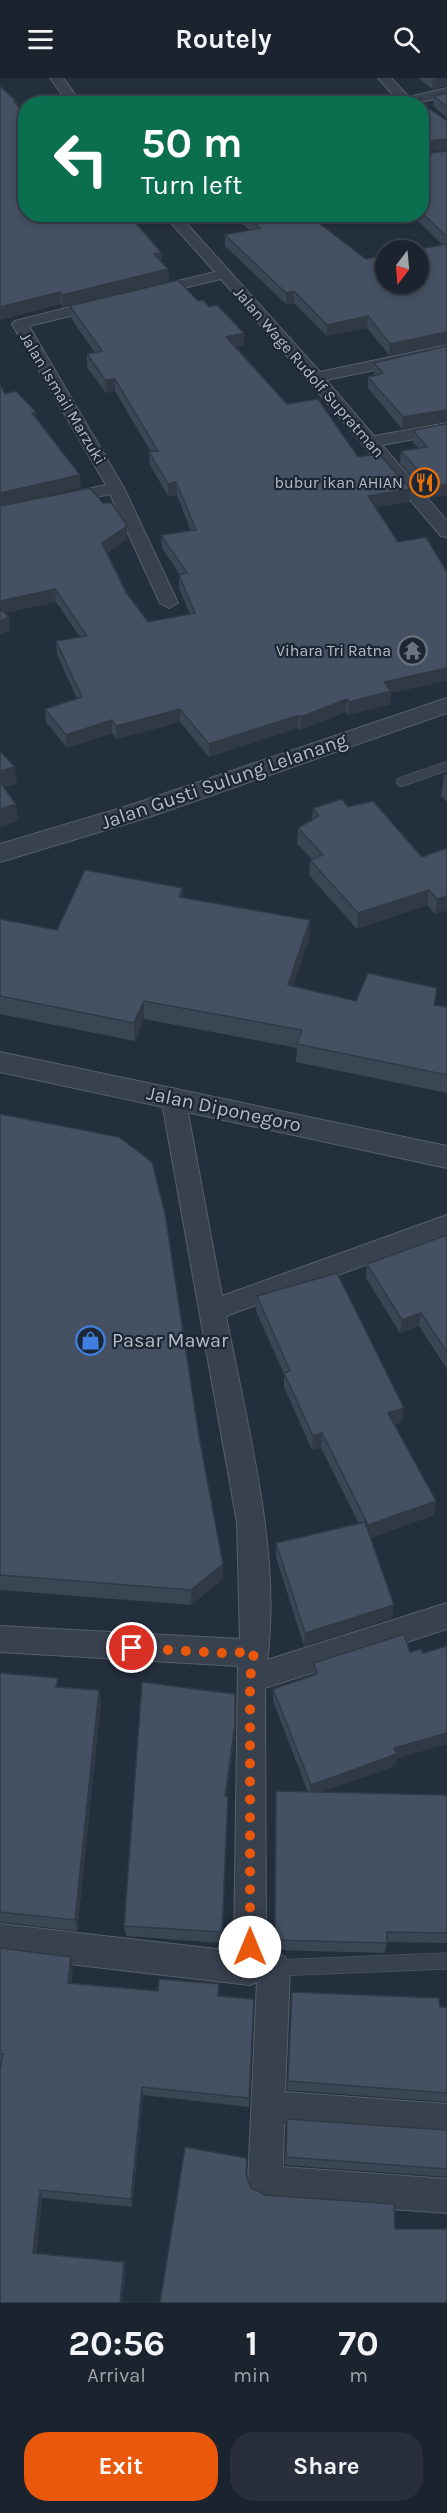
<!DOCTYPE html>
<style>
body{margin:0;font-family:Karla,sans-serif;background:#282f3a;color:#f1f3f6;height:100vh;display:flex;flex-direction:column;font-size:22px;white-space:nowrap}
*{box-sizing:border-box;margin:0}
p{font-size:20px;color:#a0a4aa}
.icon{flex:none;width:33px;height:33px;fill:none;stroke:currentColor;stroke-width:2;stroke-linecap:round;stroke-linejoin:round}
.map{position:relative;height:2225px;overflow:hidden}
.drawer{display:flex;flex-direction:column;background:#1b232e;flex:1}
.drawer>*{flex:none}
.top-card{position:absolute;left:18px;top:18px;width:411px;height:126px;border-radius:24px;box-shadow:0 3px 9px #0003,0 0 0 2px #39404a;background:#0b6e4f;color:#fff;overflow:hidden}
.needle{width:39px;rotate:196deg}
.controls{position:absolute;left:375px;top:162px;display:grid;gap:12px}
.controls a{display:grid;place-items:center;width:54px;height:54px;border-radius:50%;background:#1b232e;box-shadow:0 3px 9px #0003,0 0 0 2px #39404a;font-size:30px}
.pin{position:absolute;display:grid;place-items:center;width:51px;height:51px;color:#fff;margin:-26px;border:3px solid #fff;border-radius:50%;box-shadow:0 2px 6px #0007}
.me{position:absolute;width:66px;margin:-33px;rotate:0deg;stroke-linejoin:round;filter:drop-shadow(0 0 4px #0008)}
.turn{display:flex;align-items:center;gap:21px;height:126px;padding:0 24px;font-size:27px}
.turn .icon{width:78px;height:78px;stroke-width:2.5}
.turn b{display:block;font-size:42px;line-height:51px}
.eta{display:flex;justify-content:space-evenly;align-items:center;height:102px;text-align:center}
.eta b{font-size:36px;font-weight:700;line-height:42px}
.primary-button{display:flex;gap:12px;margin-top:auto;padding:12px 24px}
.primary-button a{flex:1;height:69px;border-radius:24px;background:#ea580c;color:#fff;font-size:24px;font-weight:700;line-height:69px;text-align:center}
.primary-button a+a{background:#282f3a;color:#f1f3f6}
header{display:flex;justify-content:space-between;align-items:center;height:78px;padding:0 24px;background:#1b232e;font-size:27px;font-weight:700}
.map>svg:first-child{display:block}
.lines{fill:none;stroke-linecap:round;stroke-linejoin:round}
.service-far1-casing{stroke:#565f6c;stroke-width:10}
.service-casing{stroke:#565f6c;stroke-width:17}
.minor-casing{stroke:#565f6c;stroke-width:2}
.tertiary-casing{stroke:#565f6c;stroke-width:2}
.service-far1{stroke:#38414e;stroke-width:9}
.service{stroke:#38414e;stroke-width:16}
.minor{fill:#38414e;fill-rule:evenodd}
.tertiary{fill:#38414e;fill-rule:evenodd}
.wall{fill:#3b4654}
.shaded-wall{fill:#303945}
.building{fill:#455162;stroke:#303945;stroke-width:1.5}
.route{stroke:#ea580c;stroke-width:10;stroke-dasharray:0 18}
.labels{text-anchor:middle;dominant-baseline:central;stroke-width:4.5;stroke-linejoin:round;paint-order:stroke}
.far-street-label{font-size:16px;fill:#b4bcc9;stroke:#1d2633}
.far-poi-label{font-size:16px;fill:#b4bcc9;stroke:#1d2633;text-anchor:end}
.street-label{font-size:20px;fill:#b4bcc9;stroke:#1d2633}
.poi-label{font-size:20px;fill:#b4bcc9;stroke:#1d2633;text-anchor:start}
</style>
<header><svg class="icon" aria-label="menu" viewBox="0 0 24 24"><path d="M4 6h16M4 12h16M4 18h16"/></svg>Routely<svg class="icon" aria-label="search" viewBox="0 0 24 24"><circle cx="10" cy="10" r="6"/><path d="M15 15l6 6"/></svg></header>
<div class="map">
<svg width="447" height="2225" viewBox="0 0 447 2225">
<rect width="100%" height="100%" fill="#242f3e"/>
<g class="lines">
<defs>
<path id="service-far1" d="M401,704L447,688"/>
<path id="service" d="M274,1890L447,1883"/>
<path id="minor" d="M50,0H63L82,26H69Z
M378,0H391L409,19L447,10V18L413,26H388L397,21Z
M163,136H178L320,294L447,267V277L326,302L374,358L447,345V355L382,367L447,443V459L441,458L221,201L150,218L145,217L143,214L145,211L215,194Z
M102,221L107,223L110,226L107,229L29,248L124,410L178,525L169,530L160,525L110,416L0,440V430L106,407L12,246L15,243Z
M173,1010L181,1013L185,1019L222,1218L447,1137V1157L226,1238C246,1342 282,1477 267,1582L447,1525V1551L265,1610L266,1877L274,1874L285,1879L290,1890L285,2014L447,2026V2056L443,2058L284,2047L283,2089L447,2101V2135L265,2122L253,2117L248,2105L257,1904L250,1907L0,1878V1846L234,1873L238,1588L0,1574V1548L240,1561L237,1444L161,1019L165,1013Z"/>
<path id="tertiary" d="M447,620V635L149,739L0,784V766L131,727Z
M0,974L447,1068V1090L0,994Z"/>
</defs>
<use href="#service-far1" class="service-far1-casing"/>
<use href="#service" class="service-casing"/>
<use href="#minor" class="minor-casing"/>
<use href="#tertiary" class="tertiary-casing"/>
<use href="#service-far1" class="service-far1"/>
<use href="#service" class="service"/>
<use href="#minor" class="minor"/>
<use href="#tertiary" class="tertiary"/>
</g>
<path class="wall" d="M419,0H447L432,11Z
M0,8L17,24L26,136L161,174L162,184L168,191L169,203L63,229L61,226L0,242Z
M447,10V40L433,28L434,18L444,16V11Z
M421,25L447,43V71L422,75V76L447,73V266L389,277L367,250L327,258L294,225L286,226L225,168V157L249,152L230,136H337L336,141L318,145L366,181L443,167L411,136H422Z
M198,223L209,229L244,255V267L236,269L287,326L358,379L410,411L409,424L375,429L391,615L390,626L348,637L346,634L300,652L298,650L209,679L180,644L117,661L112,655L67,670L46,644L45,631L77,621L57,576L56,563L80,559L56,524L4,535L10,552L0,556V428L103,425L127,448V461L107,475L126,514L148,544L190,536L179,510V497H180L162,470L161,457L191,453L177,417L168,418L150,387L149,374H151L115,313L106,315L87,289V276L95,275L71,240L70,228Z
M447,268L402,351L368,310V299L374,297V285Z
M447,346V417L430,420L400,385L401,373L418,370L413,364V352Z
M447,696V724L441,718L444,697Z
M348,729L422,779L447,770V832L435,836L427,827L357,851L309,797L310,782L312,781L297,766L298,750L312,742L313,730Z
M183,819L310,842L309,861L293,908L356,923L435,927L447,929V1015L296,984L297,970L144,941L135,963L0,936V841L57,852Z
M0,1036L199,1358L223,1501L191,1527L0,1512Z
M447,1157V1291L419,1248L400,1255L366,1200L367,1186Z
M257,1218L402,1344L395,1347L436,1423L434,1437L370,1460L394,1527L392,1540L304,1568L276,1479V1465L359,1446L321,1370L312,1372L284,1309V1296L256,1233Z
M314,1585L396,1681L395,1688L320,1714L447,1717V1865L387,1864L385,1875L274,1872L276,1713L308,1714L273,1623V1611L313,1597Z
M0,1595L59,1609L99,1612L101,1624L77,1853L0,1844Z
M235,1616V1659L226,1718L228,1730L222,1865L126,1858L124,1848Z
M0,1870L71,1879L73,1889L71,1905L254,1921L249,2029L143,2017L132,2129L42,2120L36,2175L124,2184L126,2190L0,2225L1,1985H0Z
M292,1914L447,1929V2024L287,2012Z
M287,2041L446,2052L447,2051V2099L285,2087Z"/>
<path class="shaded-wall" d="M437,0H447V8L432,11L433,1Z
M447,61V71L422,75V64Z
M307,136H337L336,141L306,147Z
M161,174L162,186L154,176Z
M168,191L169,203L63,229L62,217Z
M294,213V225L286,226V215Z
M60,214L61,226L0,242V229Z
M368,238L367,250L327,258V247Z
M447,254V266L389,277L390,266Z
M244,255V267L226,271V259Z
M115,301V313L106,315L105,302Z
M447,332V344L402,351L403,339Z
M36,334L37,346L32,335Z
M80,397L81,410L0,428V415Z
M176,404L177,417L168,418V406Z
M447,406V417L430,420L432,409Z
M410,411L409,424L367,431L368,418Z
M127,448V461L102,478V465Z
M55,511L56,524L0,536V523Z
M9,539L10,552L0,556V543Z
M447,590V603L391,615L390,626L348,637L349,624L384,604Z
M347,621L346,634L300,652L301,639Z
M180,631V644L117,661L116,648Z
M299,637L298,650L209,679V666Z
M112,642V655L67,670L66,657Z
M15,689L17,706L0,711V693Z
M16,726L18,743L0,749V731Z
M183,810L184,829L179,819Z
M429,812L427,827L357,851L358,835Z
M447,818V832L435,836L437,821Z
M310,842L309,861L287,925L288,907Z
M144,923V941L135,963L134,945Z
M421,1235L419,1248L400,1255L402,1242Z
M404,1330L402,1344L387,1349L388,1335Z
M322,1355L321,1370L312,1372L313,1358Z
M436,1423L434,1437L367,1461L368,1447Z
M223,1486V1501L191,1527V1512Z
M394,1527L392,1540L304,1568L305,1555Z
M99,1612L101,1624L77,1853L75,1842Z
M235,1646V1659L225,1730V1718Z
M447,1655V1666L396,1681L395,1688L310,1718L311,1707L394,1670Z
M71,1879L73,1889L70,1915L68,1905Z
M142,2009L143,2017L132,2129L131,2121Z
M40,2112L42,2120L36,2182L33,2175Z
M124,2184L126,2190L122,2225H120Z"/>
<path class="building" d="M0,8L17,24H14L26,36V136H128L161,174L154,176L168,191L62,217L60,214L0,229Z
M447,15V29L434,18Z
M421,20V25L447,43V61L422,64V75V26H391Z
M447,73V159L422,135V76Z
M243,136H307L366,181L386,177V206H418V172H413L447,166V254L390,266L368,238L327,247L294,213L286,215L225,157L260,150Z
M178,202L198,223L203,222L209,229L217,227L244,255L226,259L287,326L318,321L358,379L379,376L410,411L368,418L398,464L426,459L447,494V590L384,604L391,613L349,624L347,621L301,639L299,637L209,666L180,631L116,648L112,642L66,657L45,631L82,619L56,563L87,558L55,511L0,523V428L90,410L103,425H112L127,448L102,465L126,514L148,544L195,535L179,497L187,495L161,457L196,452L176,404L168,406L149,374L158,373L115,301L105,302L87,276L102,273L70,228Z
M447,268V332L403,339L368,299L383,295L374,285Z
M0,306L5,316L16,313L36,334L32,335L80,397L0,415Z
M447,346V406L432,409L401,373L427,369L413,352Z
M0,531L9,539L0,543Z
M0,673L15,689L0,693Z
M0,704L16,726L0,731Z
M342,721L348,729L373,723L422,779L447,770V818L437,821L429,812L358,835L310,782L323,777L298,750L319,738L313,730Z
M85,792L183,810L179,819L310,842L288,907L356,923L368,895L437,910L434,927L447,929V997L297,966L302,952L144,923L134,945L0,918V841L57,852Z
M0,1036L119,1059L152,1084L165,1135L199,1358L223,1486L191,1512L0,1497Z
M447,1157V1274L421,1235L402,1242L367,1186Z
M337,1195L404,1330L388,1335L436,1423L368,1447L322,1355L313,1358L284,1295L290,1293L257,1218Z
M365,1444L394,1527L305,1555L276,1465Z
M404,1556L410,1574L421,1571L423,1575L447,1568V1655L394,1670L397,1676L311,1707L273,1611L317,1596L314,1585Z
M0,1595L58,1600L56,1609L99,1612L75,1842L0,1834Z
M142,1604L235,1616V1646L225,1718H228L222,1854L124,1848Z
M276,1713L447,1717V1855L387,1854V1865L275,1862Z
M0,1870L71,1879L68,1905L158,1913L159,1901L219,1906L218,1918L254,1921L249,2020L142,2009L131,2121L40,2112L33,2175L124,2184L120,2225H0V1991L3,1976H0Z
M292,1914L439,1920L440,1929H447V2015L288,2003Z
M287,2041L446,2052L447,2051V2091L286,2079Z
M185,2069L247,2080L246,2097L251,2110L265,2117L394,2126L395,2151H447V2225H160Z"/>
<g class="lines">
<path class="route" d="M132,1570L221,1575L254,1574L250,1601V1869"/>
</g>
<defs>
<symbol id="restaurant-ring" viewBox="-11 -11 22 22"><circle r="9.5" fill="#1d2633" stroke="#e8710a" stroke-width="1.5"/><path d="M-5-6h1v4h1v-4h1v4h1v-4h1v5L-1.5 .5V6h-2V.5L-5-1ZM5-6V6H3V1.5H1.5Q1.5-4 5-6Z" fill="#e8710a"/></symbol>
<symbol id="temple-ring" viewBox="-11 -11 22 22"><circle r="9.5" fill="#1d2633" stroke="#6b7280" stroke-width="1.5"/><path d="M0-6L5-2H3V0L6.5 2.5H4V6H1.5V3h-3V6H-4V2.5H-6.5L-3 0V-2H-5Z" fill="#6b7280"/></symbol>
<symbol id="shop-ring" viewBox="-11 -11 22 22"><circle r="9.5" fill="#1d2633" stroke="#3f7fe0" stroke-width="1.5"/><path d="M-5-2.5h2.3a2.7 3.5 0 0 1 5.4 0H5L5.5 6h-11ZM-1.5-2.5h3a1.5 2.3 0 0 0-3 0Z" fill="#3f7fe0"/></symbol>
</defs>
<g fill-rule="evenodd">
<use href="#restaurant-ring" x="408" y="388" width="33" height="33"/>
<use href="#temple-ring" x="396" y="556" width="33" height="33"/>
<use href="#shop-ring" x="74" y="1246" width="33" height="33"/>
</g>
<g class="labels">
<g class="far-street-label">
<text transform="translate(309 294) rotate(49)">Jalan Wage Rudolf Supratman</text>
<text transform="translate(63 320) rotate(59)">Jalan Ismail Marzuki</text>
</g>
<g class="far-poi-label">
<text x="403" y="404">bubur ikan AHIAN</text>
<text x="391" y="572">Vihara Tri Ratna</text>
</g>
<g class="street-label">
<text transform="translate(224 703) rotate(-19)">Jalan Gusti Sulung Lelanang</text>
<text transform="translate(224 1031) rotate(12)">Jalan Diponegoro</text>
</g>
<g class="poi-label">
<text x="112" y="1262">Pasar Mawar</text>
</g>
</g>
</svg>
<div class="controls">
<a><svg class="needle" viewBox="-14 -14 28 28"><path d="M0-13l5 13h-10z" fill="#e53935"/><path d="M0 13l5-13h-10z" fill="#a0a4aa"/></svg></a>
</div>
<div class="pin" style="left:132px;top:1570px;background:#d93025"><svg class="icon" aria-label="arrive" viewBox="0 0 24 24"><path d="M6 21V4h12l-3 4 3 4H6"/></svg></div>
<svg class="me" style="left:250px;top:1869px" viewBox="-20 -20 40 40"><circle r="19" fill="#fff"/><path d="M0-13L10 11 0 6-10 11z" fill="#ea580c"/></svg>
<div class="top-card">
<div class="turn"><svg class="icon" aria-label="left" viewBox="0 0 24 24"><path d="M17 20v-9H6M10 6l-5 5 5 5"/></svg><div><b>50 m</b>Turn left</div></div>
</div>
</div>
<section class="drawer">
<div class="eta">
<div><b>20:56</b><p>Arrival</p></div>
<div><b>1</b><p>min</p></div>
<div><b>70</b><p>m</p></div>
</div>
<div class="primary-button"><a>Exit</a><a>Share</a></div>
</section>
